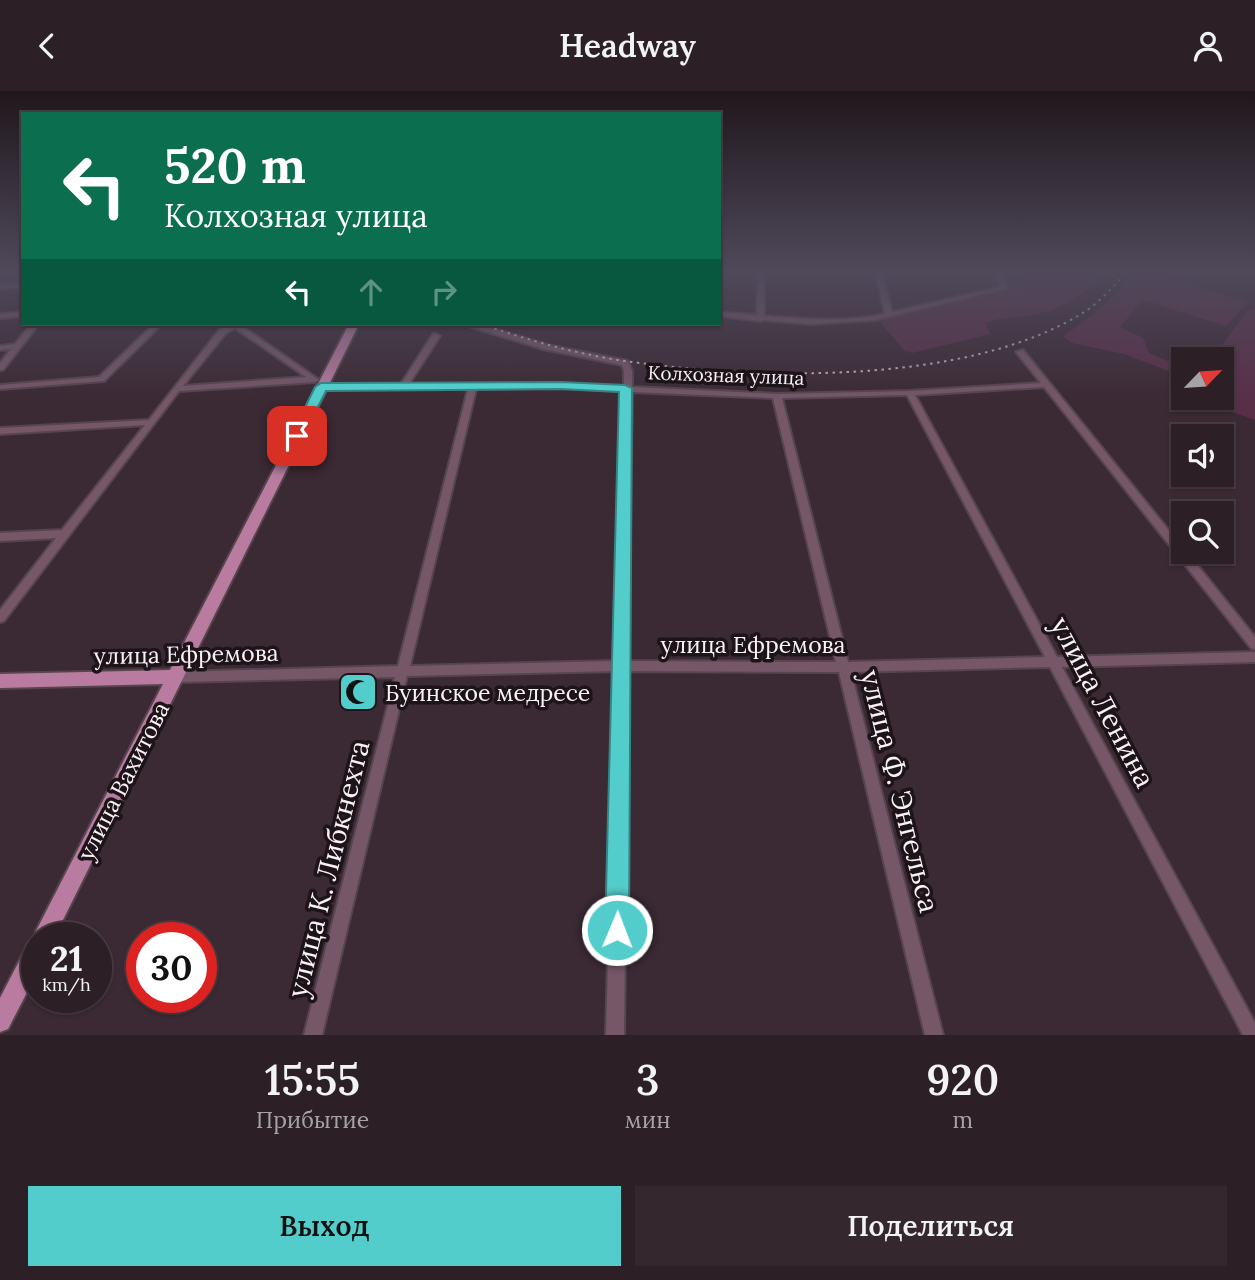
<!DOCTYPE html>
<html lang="ru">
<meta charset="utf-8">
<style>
body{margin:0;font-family:Lora,serif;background:#34272e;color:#f1f3f6;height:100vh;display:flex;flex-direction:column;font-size:26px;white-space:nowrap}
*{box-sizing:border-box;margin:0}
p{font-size:23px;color:#a6a2a7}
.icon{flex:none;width:38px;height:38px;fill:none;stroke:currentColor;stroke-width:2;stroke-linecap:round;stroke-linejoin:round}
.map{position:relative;height:944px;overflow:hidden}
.sheet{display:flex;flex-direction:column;background:#2c1f26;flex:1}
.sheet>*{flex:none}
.hud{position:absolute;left:21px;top:21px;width:700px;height:214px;border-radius:0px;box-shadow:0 2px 5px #0004,0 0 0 2px #483d43;background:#0b6e4f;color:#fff;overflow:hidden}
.needle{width:46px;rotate:65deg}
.controls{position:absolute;left:1171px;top:256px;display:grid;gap:14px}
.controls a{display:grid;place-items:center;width:63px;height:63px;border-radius:0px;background:#2c1f26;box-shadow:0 2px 5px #0004,0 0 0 2px #483d43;font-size:35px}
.speed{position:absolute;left:21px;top:831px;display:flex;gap:14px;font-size:35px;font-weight:700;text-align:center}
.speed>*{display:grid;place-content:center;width:91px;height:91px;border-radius:50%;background:#2c1f26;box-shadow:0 2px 5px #0004,0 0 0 2px #483d43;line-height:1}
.speed small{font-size:18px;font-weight:400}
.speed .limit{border:10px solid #d22;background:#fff;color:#111}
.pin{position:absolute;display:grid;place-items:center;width:60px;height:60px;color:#fff;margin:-30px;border-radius:14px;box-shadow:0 4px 10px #0006}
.me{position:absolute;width:77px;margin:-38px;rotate:1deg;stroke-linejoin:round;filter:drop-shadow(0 0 5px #0008)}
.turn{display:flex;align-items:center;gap:24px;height:147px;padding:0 28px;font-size:32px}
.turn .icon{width:91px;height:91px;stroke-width:2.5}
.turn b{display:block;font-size:49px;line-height:60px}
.lanes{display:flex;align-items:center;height:66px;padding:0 28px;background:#0003;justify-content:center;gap:35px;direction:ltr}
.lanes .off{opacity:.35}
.eta{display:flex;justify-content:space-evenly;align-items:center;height:119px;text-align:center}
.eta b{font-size:42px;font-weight:600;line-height:49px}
.button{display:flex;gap:14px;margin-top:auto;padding:14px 28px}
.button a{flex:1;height:80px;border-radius:0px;background:#53cdcb;color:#111;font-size:28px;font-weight:600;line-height:80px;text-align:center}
.button a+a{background:#34272e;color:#f1f3f6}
header{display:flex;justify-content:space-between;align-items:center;height:91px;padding:0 28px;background:#2c1f26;font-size:32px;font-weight:600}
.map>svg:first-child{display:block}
.green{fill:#592f48}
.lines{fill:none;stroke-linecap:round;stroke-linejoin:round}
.minor-casing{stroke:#56454e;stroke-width:4}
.major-casing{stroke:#56454e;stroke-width:4}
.minor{fill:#755768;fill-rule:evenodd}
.major{fill:#b97ca0;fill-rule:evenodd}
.rail{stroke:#c2b4bc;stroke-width:2;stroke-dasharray:2.5 4.5;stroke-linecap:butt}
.route{fill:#53cdcb;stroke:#368584;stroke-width:2}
.labels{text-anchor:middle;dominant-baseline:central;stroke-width:7;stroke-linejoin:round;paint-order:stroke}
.far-street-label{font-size:19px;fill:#fcf0f7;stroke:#1c1419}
.street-label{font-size:23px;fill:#fcf0f7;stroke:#1c1419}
.poi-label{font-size:23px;fill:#fcf0f7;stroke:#1c1419;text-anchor:start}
.near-street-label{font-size:28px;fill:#fcf0f7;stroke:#1c1419}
</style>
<header><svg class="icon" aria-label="back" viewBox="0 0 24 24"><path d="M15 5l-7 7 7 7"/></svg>Headway<svg class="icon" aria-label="person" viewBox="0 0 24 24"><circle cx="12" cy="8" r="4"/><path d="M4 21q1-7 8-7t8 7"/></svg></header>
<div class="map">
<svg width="1255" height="944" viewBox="0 0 1255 944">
<rect width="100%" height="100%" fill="#3b2933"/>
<path class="green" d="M1042,180L1107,181C1091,199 1069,213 1046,221C1026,227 1005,225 985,232L990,243L912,262L904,259L880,231L891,225L1006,198C1016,188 1031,188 1042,180Z
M1133,180H1163L1161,185L1248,211L1226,235L1143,209L1120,236L1143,247L1149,262L1182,276L1176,283L1124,263L1072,252L1063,245C1090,226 1116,209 1133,180Z
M1255,217V329L1189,306H1222V268H1212L1246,221Z"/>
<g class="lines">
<defs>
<path id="minor" d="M758,180H764V225C804,228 845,232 885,223L875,180H881L892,221L1001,196L993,180H999L1008,197L875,229L810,233L763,229L760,230L719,225V221L757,224Z
M23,192V196L0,198V194Z
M23,221V225L0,227V223Z
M31,233H39L3,279H0V272L11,258L0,259V255L15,253Z
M154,233H162L104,290L0,298V294L99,286Z
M231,233H239L319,289L315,291L179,300L4,530L0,531V519L56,447L0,450V442L62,439L145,334L0,343V337L149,329L220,238ZM235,237L306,286L183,295L226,242Z
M468,233H478L547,254L628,270L632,280V296L777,303L910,300L1041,292L1016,261L1023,259L1183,457V460H1186L1255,546V559L1251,557L1044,296L915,304L1057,566L1255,561V571L1062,576L1255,932V944H1243L1050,576L851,581L943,944H925L839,581L628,580L624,944H606L616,580L407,585L322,944H304L395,586L177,591L173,590L171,586L173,582L177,581L398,575L468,298H318V294L401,293L433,243H436L440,245L409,293H561L624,295V280L622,274L543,258L468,235ZM561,297L624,300L616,570L410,575L476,298ZM632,301L773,307L836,571L628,570ZM907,304L1045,566L848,571L782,307Z"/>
<path id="major" d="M349,233H359L54,847H37V882L8,938L0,941V907L29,851L34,850L36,840L163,593L0,597V583L170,579Z"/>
</defs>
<use href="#minor" class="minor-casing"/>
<use href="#major" class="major-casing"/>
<use href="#minor" class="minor"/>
<use href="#major" class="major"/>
<path class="rail" d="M481,233C528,249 576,263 625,270C759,289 968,295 1086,220C1101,210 1115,193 1128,180"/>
</g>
<linearGradient id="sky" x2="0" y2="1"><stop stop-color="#20171c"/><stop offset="0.58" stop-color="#4f495b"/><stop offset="1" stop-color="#4f495b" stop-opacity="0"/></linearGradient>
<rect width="1255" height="312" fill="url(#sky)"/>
<path class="route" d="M561,291L625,294L632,297L629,839L625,847L617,851L608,847L605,839L619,301L561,298L326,300L302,347L297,349L291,345L315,296L321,292Z"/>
<defs>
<symbol id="mosque-square" viewBox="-11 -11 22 22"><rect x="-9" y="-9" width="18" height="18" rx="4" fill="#53cdcb" stroke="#1c1419"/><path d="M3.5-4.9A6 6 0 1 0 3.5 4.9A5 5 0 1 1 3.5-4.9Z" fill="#111"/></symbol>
</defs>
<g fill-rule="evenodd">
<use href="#mosque-square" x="336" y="579" width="44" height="44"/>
</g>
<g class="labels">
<g class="far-street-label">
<text transform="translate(726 284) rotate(2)">Колхозная улица</text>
</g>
<g class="street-label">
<text x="753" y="553">улица Ефремова</text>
<text transform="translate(186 563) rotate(-1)">улица Ефремова</text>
<text transform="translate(123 690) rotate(-63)">улица Вахитова</text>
</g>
<g class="poi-label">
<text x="385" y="601">Буинское медресе</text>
</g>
<g class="near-street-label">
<text transform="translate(1103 611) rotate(62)">улица Ленина</text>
<text transform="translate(900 700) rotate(76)">улица Ф. Энгельса</text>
<text transform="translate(328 778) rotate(-76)">улица К. Либкнехта</text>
</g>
</g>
</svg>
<div class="controls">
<a><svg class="needle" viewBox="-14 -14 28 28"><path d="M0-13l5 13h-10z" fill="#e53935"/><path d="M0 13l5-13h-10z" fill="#a6a2a7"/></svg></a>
<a><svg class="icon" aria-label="sound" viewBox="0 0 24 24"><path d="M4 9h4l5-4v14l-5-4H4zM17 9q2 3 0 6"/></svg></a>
<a><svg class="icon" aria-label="search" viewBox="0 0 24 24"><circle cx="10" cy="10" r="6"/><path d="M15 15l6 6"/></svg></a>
</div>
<div class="speed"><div>21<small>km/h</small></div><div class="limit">30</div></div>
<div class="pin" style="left:297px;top:345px;background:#d93025"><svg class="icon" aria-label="arrive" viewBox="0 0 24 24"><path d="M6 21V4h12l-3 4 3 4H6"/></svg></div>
<svg class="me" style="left:617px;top:839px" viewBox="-20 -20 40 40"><circle r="17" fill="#53cdcb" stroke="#fff" stroke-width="3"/><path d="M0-11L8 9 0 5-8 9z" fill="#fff"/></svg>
<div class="hud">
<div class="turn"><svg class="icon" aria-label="left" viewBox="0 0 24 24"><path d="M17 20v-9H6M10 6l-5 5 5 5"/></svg><div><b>520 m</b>Колхозная улица</div></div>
<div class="lanes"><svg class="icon" aria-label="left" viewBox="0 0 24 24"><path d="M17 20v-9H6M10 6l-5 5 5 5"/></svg><svg class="icon off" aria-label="ahead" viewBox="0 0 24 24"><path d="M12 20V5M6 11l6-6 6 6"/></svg><svg class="icon off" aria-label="right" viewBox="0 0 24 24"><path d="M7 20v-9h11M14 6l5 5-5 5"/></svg></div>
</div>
</div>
<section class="sheet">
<div class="eta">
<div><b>15:55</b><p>Прибытие</p></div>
<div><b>3</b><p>мин</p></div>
<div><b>920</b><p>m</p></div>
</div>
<div class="button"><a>Выход</a><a>Поделиться</a></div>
</section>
